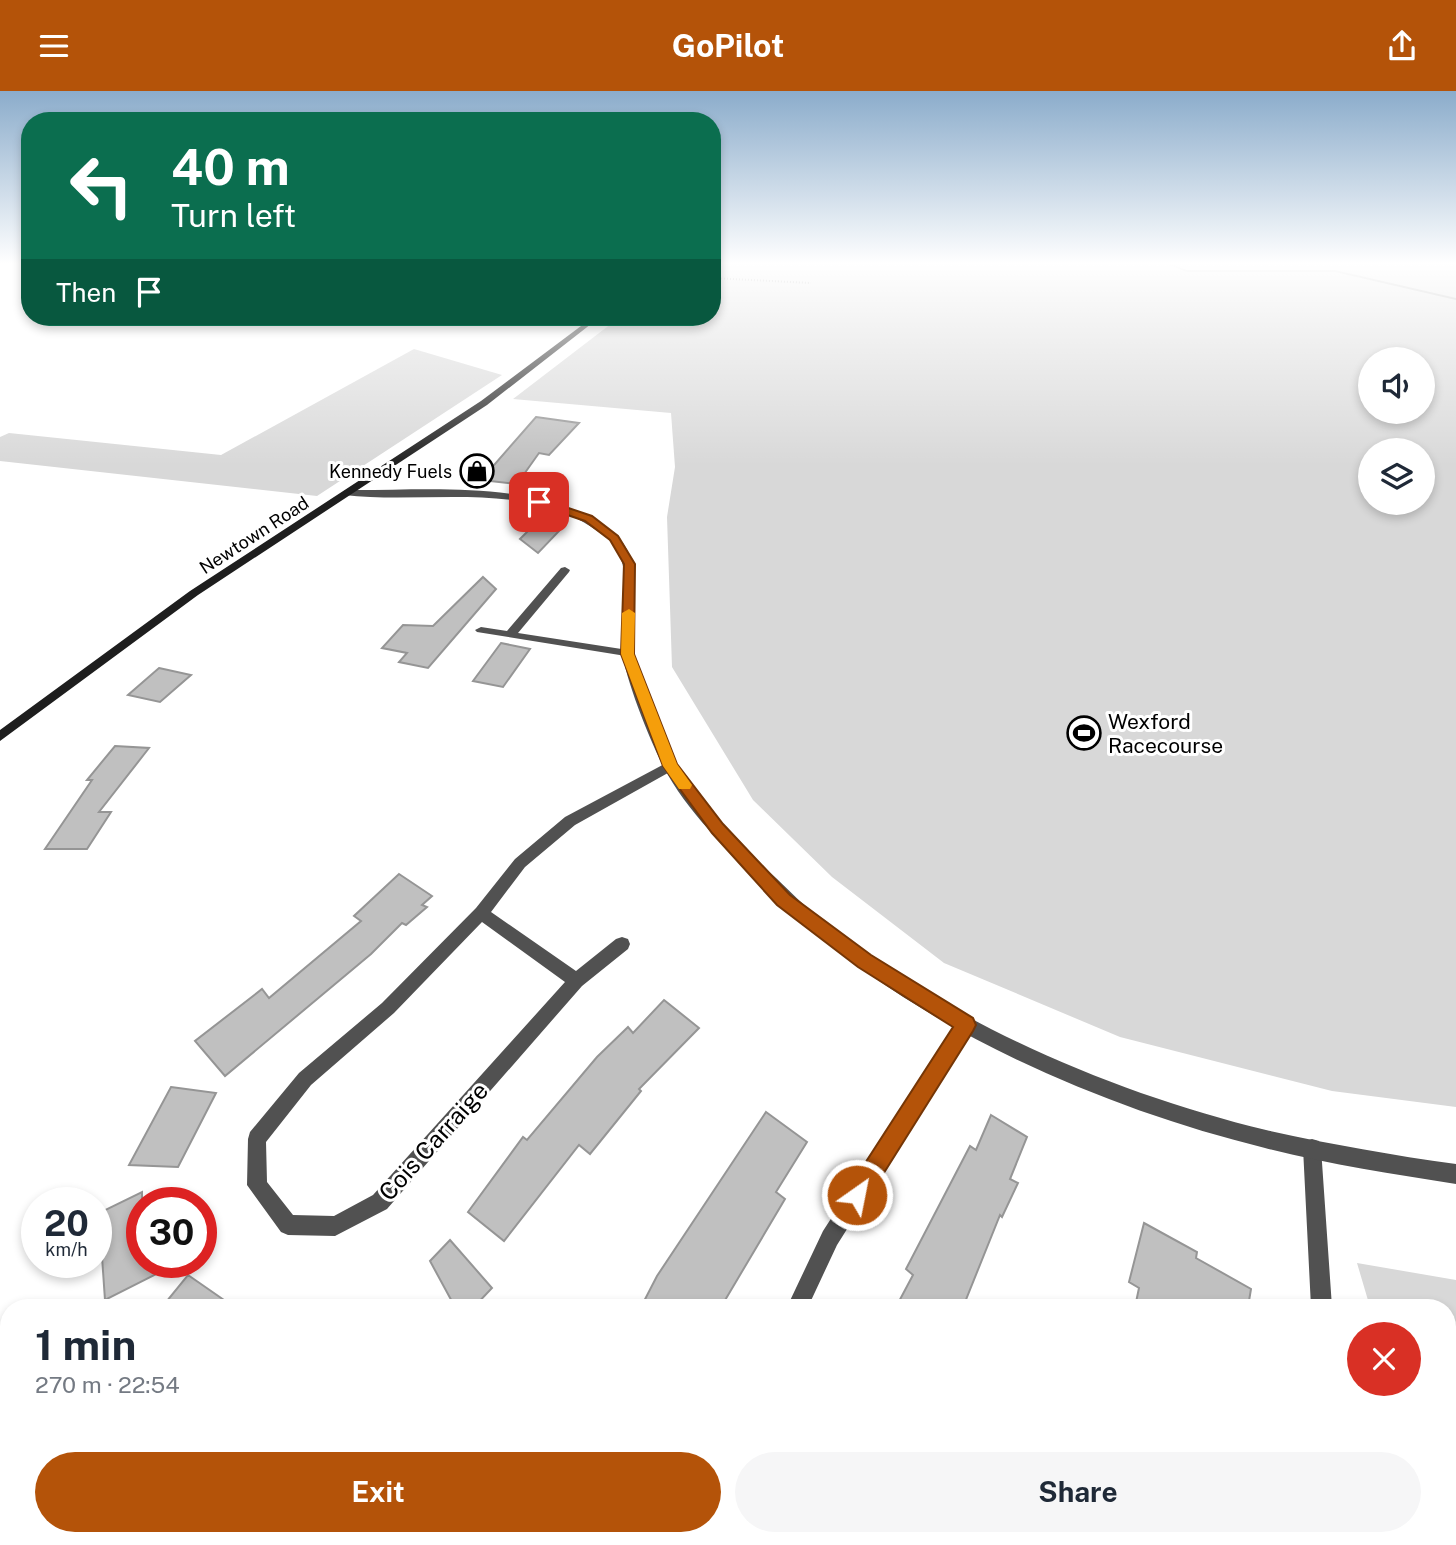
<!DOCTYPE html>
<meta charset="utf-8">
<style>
body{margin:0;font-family:"Public Sans",sans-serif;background:#f6f6f7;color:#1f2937;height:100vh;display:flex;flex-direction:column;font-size:26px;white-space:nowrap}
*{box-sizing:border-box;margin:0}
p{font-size:23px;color:#747a83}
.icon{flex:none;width:38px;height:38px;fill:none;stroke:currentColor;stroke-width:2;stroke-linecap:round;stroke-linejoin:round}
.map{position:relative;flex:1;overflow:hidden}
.sheet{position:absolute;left:0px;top:1208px;width:1456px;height:247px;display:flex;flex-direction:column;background:#fff;border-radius:28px 28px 0 0;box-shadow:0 4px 10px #0003}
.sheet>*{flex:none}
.guide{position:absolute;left:21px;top:21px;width:700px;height:214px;border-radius:28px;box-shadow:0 4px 10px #0003;background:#0b6e4f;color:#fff;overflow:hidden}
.controls{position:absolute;left:1358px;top:256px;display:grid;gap:14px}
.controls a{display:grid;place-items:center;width:77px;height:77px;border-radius:50%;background:#fff;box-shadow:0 4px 10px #0003;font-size:35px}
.speed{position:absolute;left:21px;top:1096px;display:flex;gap:14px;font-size:35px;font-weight:700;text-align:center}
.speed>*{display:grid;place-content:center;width:91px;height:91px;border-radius:50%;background:#fff;box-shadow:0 4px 10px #0003;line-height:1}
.speed small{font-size:18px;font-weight:400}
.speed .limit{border:10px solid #d22;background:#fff;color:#111}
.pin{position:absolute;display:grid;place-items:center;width:60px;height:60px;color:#fff;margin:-30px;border-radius:14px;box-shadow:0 4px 10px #0006}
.me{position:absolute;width:77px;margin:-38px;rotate:33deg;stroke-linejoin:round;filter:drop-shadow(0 0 5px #0008)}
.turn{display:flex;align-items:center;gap:24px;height:147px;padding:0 35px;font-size:32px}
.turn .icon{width:91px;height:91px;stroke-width:2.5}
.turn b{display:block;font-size:49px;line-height:60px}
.then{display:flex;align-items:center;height:66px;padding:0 35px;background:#0003;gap:14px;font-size:26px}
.round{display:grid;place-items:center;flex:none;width:74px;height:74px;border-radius:37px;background:#f6f6f7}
.head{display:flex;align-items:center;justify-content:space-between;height:119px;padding:0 35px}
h1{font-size:42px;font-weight:700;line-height:52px}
.action{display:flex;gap:14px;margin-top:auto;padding:14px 35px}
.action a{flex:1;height:80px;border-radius:42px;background:#b45309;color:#fff;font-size:28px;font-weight:700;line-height:80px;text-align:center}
.action a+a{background:#f6f6f7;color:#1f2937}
header{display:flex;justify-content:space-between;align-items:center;height:91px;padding:0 35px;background:#b45309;color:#fff;font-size:32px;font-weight:700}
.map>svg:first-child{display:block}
.green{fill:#d8d8d8;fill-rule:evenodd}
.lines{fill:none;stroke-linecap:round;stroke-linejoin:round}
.stream{fill:#9f9f9f;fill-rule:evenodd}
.building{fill:#c0c0c0;stroke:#959595;stroke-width:2}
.path{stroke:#737373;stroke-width:2;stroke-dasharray:1 2;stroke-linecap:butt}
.minor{fill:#515151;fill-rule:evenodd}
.tertiary{fill:#515151;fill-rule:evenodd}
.secondary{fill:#1e1e1e;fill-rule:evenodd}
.route{fill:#b45309;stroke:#753606;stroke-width:2}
.slow{fill:#f59e0b}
.labels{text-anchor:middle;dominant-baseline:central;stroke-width:6;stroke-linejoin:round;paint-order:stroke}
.far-poi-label{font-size:18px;fill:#000;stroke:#fff;text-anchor:end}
.far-street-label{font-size:18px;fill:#000;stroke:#fff}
.poi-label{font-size:21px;fill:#000;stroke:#fff;text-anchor:start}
.near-street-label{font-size:24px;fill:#000;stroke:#fff}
</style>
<header><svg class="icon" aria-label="menu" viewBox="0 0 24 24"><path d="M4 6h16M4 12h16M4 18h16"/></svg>GoPilot<svg class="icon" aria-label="share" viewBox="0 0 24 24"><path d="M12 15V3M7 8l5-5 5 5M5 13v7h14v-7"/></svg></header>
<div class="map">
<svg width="1456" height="1454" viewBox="0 0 1456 1454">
<rect width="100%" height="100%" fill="#fff"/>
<path class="green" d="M712,172H1456V1016L1332,1000L1120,946L944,872L832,786L753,709L672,576L667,426L675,376L671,322L513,308L620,226H712ZM1370,268H1423V320H1370ZM1370,359H1423V411H1370Z
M414,258L502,284L317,405L0,370V346L9,342L221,364Z
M1357,1172L1456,1189V1274L1447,1272V1216H1370Z"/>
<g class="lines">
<path class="stream" d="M1164,172H1168L1187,179H1335L1456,207V209L1335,181H1187Z"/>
</g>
<path class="building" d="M536,326L579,332L549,364L539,362L517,393L481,389Z
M534,434L560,439L538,462L520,448Z
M483,486L496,498L428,577L399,571L407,562L382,557L403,534L433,535Z
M501,552L530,558L503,596L473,590Z
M159,577L191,584L160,611L128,604Z
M115,655L149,657L99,721H111L87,758H45L92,689H87Z
M399,783L432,805L422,814L427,816L406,834L402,832L371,863L225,985L195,950L262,898L269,907L361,830L354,825Z
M664,909L699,937L639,998L641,1000L590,1063L579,1054L504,1150L468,1121L523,1046L527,1049L597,966L628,936L633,942Z
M171,996L216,1002L178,1076L129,1074Z
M766,1021L807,1051L776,1101L785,1108L721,1216H641L657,1185Z
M991,1024L1027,1046L1010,1088L1018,1092L1002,1126L1000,1124L963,1216H896L913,1184L906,1178L970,1055L976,1059Z
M142,1101V1171H180L105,1209L99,1122Z
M1144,1132L1197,1161L1196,1167L1251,1198L1248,1216H1135L1139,1197L1129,1191Z
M450,1149L492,1197L474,1216H455L430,1170Z
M188,1184L234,1216H162Z"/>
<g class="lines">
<path class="path" d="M712,187L811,192"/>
<path class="minor" d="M565,476L570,479L569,481L518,542L628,559L632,560V566L477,541L475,539L481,536L507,540L561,477Z
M670,670L675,672L677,675L675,678L575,734L525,776L491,821L576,880L616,848L622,846L628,848L630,853L628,858L582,895L387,1118L335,1145L288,1144L281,1141L247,1094L248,1048L250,1041L299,982L382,912L476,817L515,768L565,726ZM482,831L565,891L373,1104L334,1125L293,1124L267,1091L266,1051L311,994L394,922Z
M966,926L972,928L975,934L972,940L837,1154L808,1216H787L823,1140L960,928Z
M1312,1048L1319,1050L1321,1057L1332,1216H1311L1303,1057L1305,1050Z
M673,1446H698L695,1454H670Z
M1325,1446H1349L1350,1454H1326Z"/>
<path class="tertiary" d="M347,399C429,400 542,387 611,440C650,470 628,520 634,561C638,589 662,649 677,675C700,718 740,754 776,787C790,800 803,814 818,826C940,928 1112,1002 1266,1039C1329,1053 1392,1064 1456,1073V1093C1392,1083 1328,1073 1265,1057C1104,1017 933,943 807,835C793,823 779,809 765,795C728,760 687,721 663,675C650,649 625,588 622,559C618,521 640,471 603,444C528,387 430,414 344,404V400Z"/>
<path class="secondary" d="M593,226H600L487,314L198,504L0,650V639L190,500L481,310Z"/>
</g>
<linearGradient id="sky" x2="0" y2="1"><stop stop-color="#8baccb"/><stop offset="0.46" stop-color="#fff"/><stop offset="1" stop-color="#fff" stop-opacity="0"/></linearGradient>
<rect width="1456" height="375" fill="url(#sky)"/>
<path class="route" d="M539,407L592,425L618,445L635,473L634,563L677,673L723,733L790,804L871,864L973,927L976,934L973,940L865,1112L857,1116L849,1112L846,1104L849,1097L953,936L858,876L777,814L712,742L663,675L621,563L624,473L610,449L585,430L535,413L534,411Z"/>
<path class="slow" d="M629,518L635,522L634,563L677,673L692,694L690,698H679L663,675L621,563L622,522Z"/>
<defs>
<symbol id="shop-ring" viewBox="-11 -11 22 22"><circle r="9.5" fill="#fff" stroke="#000" stroke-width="1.5"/><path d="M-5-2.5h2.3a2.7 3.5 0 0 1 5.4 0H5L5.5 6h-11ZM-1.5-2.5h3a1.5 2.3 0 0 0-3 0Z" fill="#000"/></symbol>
<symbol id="stadium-ring" viewBox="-11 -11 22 22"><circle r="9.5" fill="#fff" stroke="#000" stroke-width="1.5"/><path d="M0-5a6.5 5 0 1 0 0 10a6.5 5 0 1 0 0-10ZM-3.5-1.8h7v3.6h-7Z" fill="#000"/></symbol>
</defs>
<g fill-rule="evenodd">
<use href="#shop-ring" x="458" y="361" width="38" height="38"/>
<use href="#stadium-ring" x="1065" y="623" width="38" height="38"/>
</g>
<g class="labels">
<g class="far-poi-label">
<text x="452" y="380">Kennedy Fuels</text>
</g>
<g class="far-street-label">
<text transform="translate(254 444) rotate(-33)">Newtown Road</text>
</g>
<g class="poi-label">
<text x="1108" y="630">Wexford<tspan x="1108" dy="24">Racecourse</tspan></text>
</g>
<g class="near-street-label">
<text transform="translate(433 1050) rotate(-48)">Cois Carraige</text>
</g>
</g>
</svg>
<div class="controls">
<a><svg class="icon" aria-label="sound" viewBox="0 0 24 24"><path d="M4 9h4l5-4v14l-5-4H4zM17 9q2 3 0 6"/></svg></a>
<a><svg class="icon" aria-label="layers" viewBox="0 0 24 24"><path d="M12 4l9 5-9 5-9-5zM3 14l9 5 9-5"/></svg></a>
</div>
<div class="speed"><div>20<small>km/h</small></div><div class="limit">30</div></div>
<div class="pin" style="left:539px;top:411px;background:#d93025"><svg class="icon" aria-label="arrive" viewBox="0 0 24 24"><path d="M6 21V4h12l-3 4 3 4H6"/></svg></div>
<svg class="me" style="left:857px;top:1104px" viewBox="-20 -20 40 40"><circle r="17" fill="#b45309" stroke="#fff" stroke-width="3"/><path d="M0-11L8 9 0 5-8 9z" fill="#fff"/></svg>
<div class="guide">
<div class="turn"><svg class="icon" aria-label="left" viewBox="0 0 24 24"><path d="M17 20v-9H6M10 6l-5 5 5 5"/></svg><div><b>40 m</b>Turn left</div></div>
<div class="then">Then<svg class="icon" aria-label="arrive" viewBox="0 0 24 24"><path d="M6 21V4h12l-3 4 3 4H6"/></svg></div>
</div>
<section class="sheet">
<div class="head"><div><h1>1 min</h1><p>270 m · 22:54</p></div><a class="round" style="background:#d93025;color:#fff"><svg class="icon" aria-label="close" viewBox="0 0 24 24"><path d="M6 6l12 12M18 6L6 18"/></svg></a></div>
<div class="action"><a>Exit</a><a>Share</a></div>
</section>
</div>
